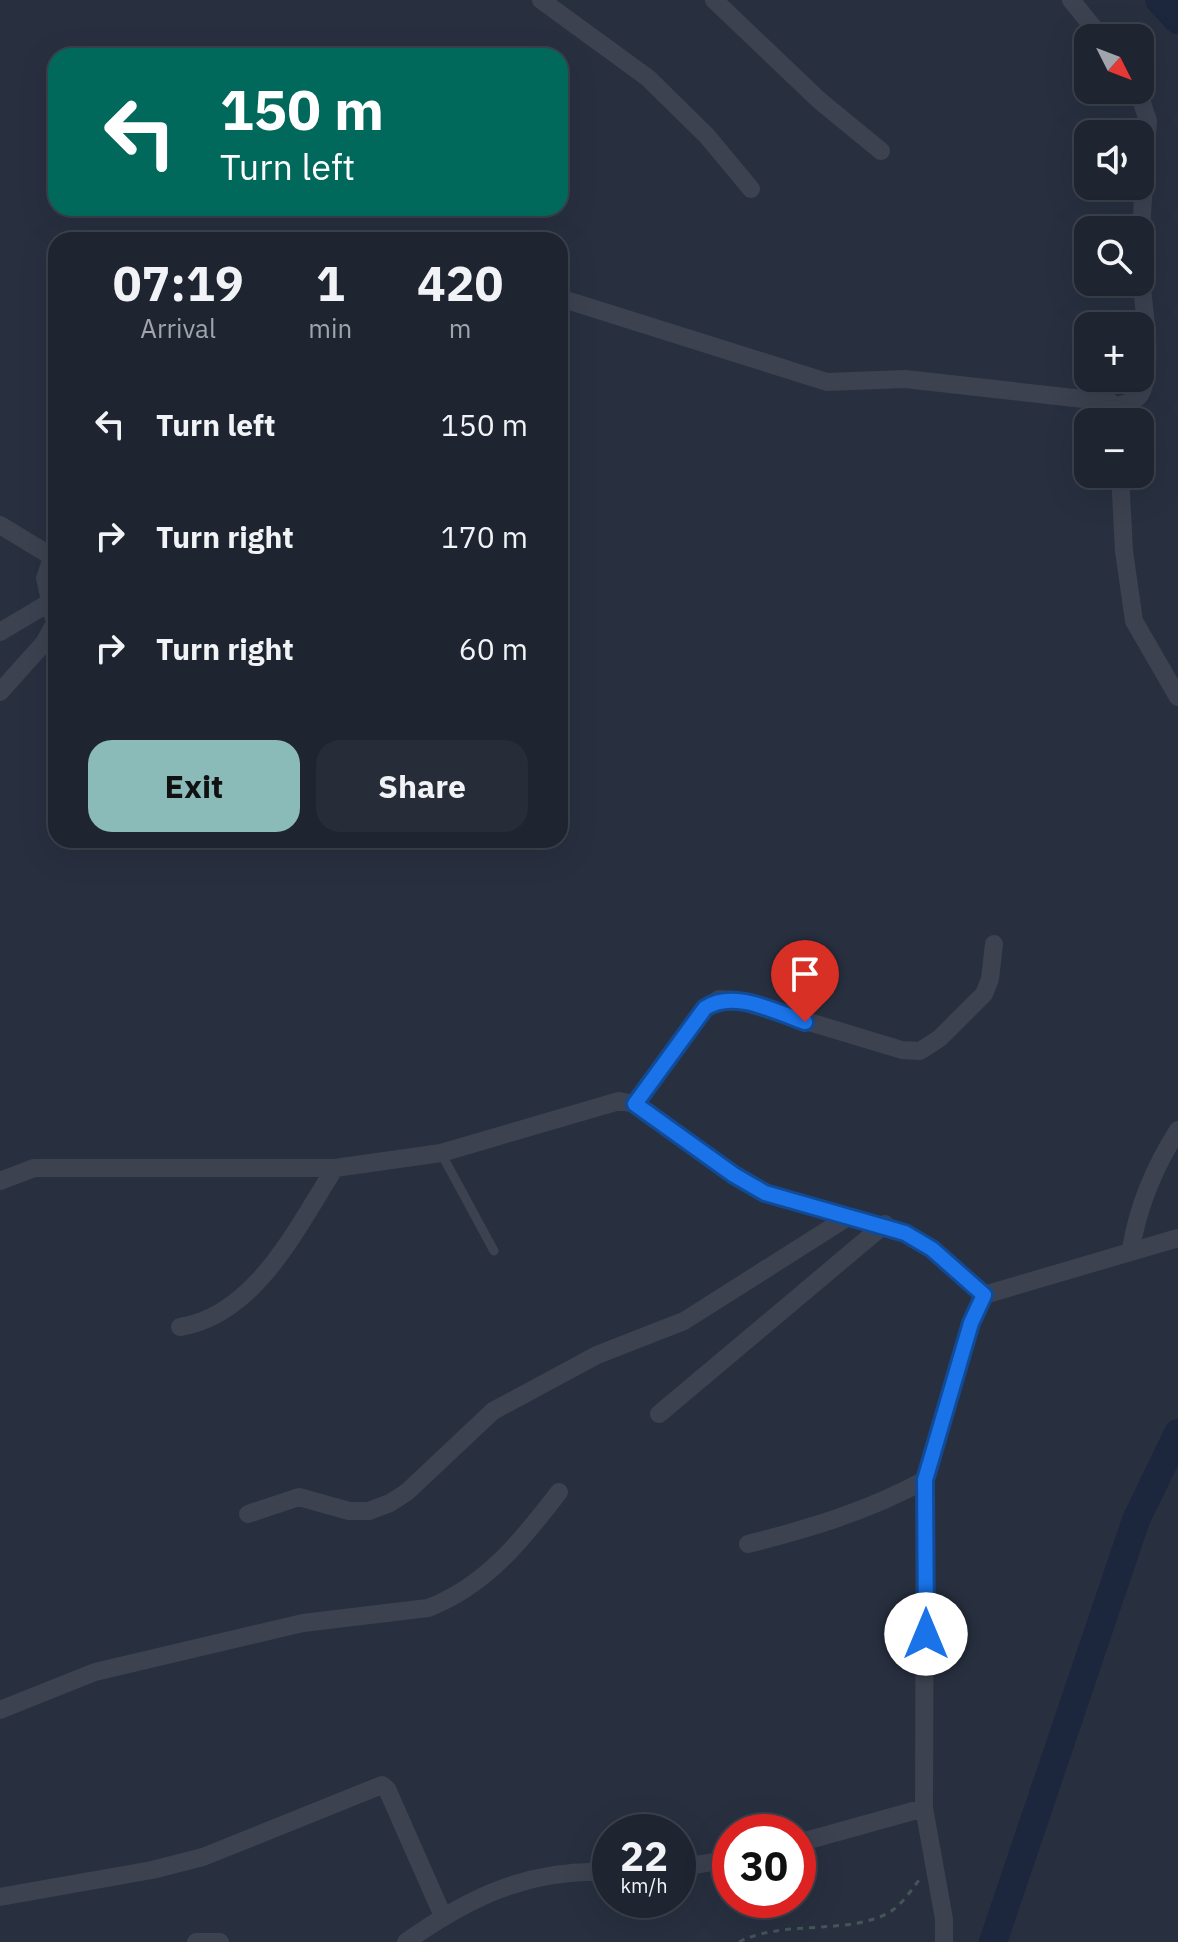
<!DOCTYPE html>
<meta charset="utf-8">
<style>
body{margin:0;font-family:"IBM Plex Sans",sans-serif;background:#262c38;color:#f1f3f6;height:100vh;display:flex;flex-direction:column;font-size:30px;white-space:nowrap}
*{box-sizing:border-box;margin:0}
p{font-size:26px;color:#a1a4ab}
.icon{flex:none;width:44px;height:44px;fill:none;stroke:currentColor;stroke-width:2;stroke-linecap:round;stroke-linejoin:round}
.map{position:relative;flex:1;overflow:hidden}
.details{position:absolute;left:48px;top:232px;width:520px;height:616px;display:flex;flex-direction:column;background:#1e2430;border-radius:24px;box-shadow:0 8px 32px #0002,0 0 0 2px #3c414c}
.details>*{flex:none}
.hud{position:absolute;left:48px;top:48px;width:520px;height:168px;border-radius:24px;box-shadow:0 8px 32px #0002,0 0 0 2px #3c414c;background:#00695c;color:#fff;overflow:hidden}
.needle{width:52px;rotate:132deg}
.buttons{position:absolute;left:1074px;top:24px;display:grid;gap:16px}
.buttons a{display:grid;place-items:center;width:80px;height:80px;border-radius:16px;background:#1e2430;box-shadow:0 8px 32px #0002,0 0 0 2px #3c414c;font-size:40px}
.speed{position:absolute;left:592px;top:1814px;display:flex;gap:16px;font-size:40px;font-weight:700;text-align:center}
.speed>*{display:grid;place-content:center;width:104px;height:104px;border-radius:50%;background:#1e2430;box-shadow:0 8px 32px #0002,0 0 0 2px #3c414c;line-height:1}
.speed small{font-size:20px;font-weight:400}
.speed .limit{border:12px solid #d22;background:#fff;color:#111}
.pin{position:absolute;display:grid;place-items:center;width:68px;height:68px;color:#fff;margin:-82px -34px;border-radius:50% 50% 50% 0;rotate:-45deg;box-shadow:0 0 8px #0007}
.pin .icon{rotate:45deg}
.me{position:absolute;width:88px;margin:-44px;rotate:0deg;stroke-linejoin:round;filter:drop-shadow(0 0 6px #0008)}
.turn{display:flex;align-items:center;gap:28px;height:168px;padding:0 40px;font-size:36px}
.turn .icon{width:104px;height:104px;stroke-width:2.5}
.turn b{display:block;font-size:56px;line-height:68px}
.eta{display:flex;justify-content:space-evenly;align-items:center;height:136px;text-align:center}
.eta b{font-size:48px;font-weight:700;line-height:56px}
.cta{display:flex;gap:16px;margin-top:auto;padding:16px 40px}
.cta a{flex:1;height:92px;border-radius:24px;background:#8bbbb9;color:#111;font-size:32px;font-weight:700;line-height:92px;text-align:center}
.cta a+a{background:#262c38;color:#f1f3f6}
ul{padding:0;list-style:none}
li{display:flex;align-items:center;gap:24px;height:112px;padding:0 40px}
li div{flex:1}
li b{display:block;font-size:30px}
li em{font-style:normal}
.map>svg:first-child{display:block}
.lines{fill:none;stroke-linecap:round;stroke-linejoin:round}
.river{stroke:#1c263d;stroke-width:28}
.path{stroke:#435559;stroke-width:3;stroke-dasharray:6 6;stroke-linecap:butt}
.lane{stroke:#3c4250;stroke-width:9}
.street{stroke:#3c4250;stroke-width:18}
.route-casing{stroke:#114b97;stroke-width:20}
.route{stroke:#1a73e8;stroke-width:14}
</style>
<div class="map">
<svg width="1178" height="1942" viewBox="0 0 1178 1942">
<rect width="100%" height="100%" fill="#283040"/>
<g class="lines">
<path class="river" d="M1159,0L1178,20
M993,1942L1136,1520L1178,1433"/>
<path class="path" d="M739,1942C784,1919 847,1936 890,1912C902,1904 911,1891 919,1880"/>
<path class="lane" d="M441,1153L494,1251"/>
<path class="street" d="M541,0L648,78L707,136L751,189
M714,0L820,101L881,151
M1071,0L1102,38
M1138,90L1148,121L1140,245
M560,298L827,382L905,379L1110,402L1119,410V422
M1116,406C1127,403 1137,402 1142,391C1154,362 1143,303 1140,272
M1120,474L1124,551L1134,621L1178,697
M0,525L51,556
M0,632L52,601
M0,692L44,643L55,623L45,578L56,547
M635,1104L705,1008L719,999L736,1000L902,1050L920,1051L940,1038L984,994L990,979L994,944
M0,1181L34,1168H335L441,1153L619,1101L635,1104L734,1175L765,1193L905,1233L932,1249L984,1295
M1131,1249C1138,1206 1155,1166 1178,1130
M180,1327C256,1315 297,1227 335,1168
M659,1414L885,1224
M248,1514L299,1497L349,1511H369L390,1503L407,1492L493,1411L597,1355L684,1321L848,1217
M748,1544C811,1528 868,1511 925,1480
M0,1710L95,1672L303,1623L428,1608C486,1586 523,1539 559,1492
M798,1843L924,1808
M678,1868L730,1859
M0,1897L152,1870L203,1857L382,1785L387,1789L443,1916
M196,1942H220
M406,1942C469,1897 530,1868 610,1872
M944,1942V1919L924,1808L925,1480L971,1323L984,1295L1178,1238"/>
</g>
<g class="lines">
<defs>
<path id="route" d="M805,1022C775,1012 734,989 705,1008L635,1104L734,1175L765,1193L905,1233L932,1249L984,1295L971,1323L925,1480L926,1634"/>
</defs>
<use href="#route" class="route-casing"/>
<use href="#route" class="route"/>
</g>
</svg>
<div class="buttons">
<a><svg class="needle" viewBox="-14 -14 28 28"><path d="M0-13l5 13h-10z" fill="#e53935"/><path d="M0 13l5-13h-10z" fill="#a1a4ab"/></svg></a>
<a><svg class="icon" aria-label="sound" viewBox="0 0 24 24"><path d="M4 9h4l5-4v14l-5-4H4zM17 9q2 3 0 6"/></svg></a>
<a><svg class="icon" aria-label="search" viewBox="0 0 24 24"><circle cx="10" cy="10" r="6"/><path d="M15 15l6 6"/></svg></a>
<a>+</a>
<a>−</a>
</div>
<div class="speed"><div>22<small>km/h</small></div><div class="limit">30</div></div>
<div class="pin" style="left:805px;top:1022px;background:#d93025"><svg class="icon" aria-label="arrive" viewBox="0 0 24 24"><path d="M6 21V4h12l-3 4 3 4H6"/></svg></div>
<svg class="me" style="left:926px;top:1634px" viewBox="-20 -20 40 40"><circle r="19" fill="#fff"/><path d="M0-13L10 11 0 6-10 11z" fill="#1a73e8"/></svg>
<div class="hud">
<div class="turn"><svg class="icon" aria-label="left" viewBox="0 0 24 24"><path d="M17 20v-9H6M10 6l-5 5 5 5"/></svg><div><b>150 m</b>Turn left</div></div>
</div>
<section class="details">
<div class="eta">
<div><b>07:19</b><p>Arrival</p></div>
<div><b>1</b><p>min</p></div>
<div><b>420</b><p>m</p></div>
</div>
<ul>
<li><svg class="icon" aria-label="left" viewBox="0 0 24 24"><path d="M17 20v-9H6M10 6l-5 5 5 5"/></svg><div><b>Turn left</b></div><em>150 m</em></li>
<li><svg class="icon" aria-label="right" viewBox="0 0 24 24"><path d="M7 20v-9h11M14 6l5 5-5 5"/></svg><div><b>Turn right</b></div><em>170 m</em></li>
<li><svg class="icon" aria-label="right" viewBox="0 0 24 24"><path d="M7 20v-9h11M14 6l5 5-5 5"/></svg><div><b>Turn right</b></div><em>60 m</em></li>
</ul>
<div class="cta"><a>Exit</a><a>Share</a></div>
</section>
</div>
